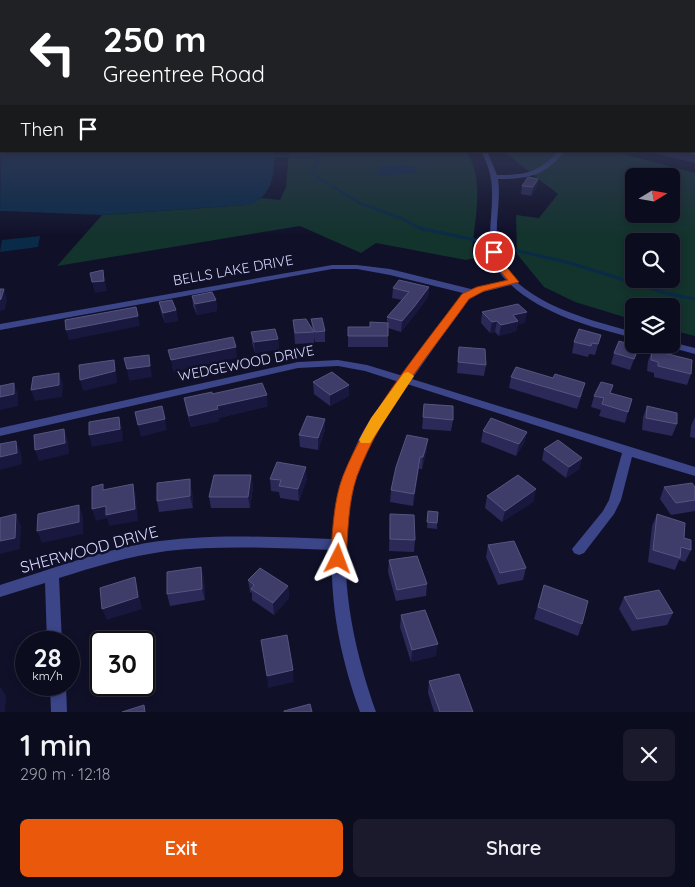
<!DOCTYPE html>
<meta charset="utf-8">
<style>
body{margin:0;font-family:Quicksand,sans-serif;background:#1a1a2c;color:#f1f3f6;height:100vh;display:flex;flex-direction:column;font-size:19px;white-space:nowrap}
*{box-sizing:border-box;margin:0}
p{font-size:16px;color:#9a9ba4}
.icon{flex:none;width:28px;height:28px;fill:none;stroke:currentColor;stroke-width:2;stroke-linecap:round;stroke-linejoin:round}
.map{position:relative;height:712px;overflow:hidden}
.sheet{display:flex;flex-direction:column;background:#0c0c1f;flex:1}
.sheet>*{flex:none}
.top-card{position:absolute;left:0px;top:0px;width:695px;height:152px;box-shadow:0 2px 8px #0003,0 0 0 1px #2c2c3d;background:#202124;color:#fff;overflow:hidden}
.needle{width:32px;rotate:79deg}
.fabs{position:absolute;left:625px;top:168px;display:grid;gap:10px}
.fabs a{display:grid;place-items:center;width:55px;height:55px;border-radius:8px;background:#0c0c1f;box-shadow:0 2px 8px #0003,0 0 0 1px #2c2c3d;font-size:25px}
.speed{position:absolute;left:15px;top:631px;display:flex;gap:10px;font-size:25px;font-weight:700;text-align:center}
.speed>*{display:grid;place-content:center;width:65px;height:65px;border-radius:50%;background:#0c0c1f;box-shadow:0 2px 8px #0003,0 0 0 1px #2c2c3d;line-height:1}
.speed small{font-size:12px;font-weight:400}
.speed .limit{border:2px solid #111;border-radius:8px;background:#fff;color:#111}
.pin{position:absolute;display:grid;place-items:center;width:42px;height:42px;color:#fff;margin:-21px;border:2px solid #fff;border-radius:50%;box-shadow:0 1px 5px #0007}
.me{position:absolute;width:55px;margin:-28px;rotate:3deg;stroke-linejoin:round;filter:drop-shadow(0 0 4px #0008)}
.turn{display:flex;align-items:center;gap:18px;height:105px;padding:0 20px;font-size:22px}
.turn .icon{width:65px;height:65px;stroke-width:2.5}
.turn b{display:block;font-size:35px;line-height:42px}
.then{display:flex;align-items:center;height:48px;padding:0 20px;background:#0003;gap:10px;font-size:19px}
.round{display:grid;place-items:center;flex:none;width:52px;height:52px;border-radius:8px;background:#1a1a2c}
.summary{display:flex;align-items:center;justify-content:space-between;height:85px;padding:0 20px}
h1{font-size:30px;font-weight:600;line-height:38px}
.primary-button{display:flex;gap:10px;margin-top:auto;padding:10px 20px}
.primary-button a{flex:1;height:58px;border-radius:8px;background:#ea580c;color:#fff;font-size:20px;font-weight:600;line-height:58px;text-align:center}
.primary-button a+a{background:#1a1a2c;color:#f1f3f6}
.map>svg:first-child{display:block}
.green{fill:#13332d;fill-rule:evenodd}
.water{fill:#0a2b48}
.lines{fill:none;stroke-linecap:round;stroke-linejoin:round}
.stream-far1{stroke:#0a2b48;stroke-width:2.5}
.stream{stroke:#0a2b48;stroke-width:3}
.minor{fill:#3b4588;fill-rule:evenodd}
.tertiary{fill:#3b4588;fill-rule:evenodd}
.wall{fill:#2b2957}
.shaded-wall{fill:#18173d}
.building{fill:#3e3c69;stroke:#565580}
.route{fill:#ea580c;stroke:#983908}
.slow{fill:#f59e0b}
.labels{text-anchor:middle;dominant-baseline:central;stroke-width:5;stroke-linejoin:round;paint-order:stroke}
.street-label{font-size:14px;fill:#d8daff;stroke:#101029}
.near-street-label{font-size:16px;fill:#d8daff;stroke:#101029}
</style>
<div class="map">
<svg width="695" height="712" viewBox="0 0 695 712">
<rect width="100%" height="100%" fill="#101029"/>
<path class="green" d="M289,151H465C486,176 474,222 472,252L474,258L466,260L376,243L361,253L300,226L57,266L102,215L246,205L262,198L280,200L286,187Z
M499,151H612L695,173V336L671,330V306H634V320L575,302L544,287L517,254L516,215L539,218L558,194L504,152ZM634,176H671V214H634ZM634,241H671V279H634Z"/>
<path class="water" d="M1,145V151H274C276,174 271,200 246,205L101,215L5,211H0Z
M406,165L415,169L417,173L380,176L376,171L381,167Z
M40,236L38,247L0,252L2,240Z"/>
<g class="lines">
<path class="stream-far1" d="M271,156H314L318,161L312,174L360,203L403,219L423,230"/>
<path class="stream" d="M419,228L480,241
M506,248L570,263L669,294L695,299"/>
<path class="minor" d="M471,289L475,292L468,299L412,379L695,467V476L632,457L621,500L614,514L584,553L579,555L574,553L572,549L603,511L609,500L622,453L407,384C395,402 381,419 371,438C329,526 345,624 376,712H360C341,659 330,607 332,550C277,548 222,545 167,551C130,556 94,567 59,578L62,642H47L45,583L0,597V585C48,570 96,552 146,543C208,533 270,537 332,539C337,504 344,471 359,439C369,418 385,400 399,382L365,371L338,366L298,368L0,436V428L298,362L338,360L367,365L403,376L462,295Z
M50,685H66L67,712H51Z"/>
<path class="tertiary" d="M481,151H487L497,175C525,175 539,173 558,151H565C545,176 528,179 498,179C502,205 491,234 501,259C517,302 593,321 634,332V338C591,327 544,315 511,285L471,295L390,275L357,269H332L0,330V324L332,265H357L390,269L471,289L507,281C481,257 493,223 492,192C492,177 488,164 481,151Z
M671,342L695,348V354L665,346L663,344H671Z"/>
</g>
<path class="wall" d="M694,136H695V163L645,151H694Z
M538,179L537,187L531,196L521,194L522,186Z
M429,287L428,297L413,317L401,332L388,328V347H348V327H370L387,323V317L402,300L392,298L393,288Z
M192,296L216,300L217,311L197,315L193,306Z
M159,302L176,310L178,321L165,323L161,312Z
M482,312L525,323L518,324L516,331L499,336L495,332L490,333L481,323Z
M311,319L325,331V342H315L314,337V343L295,344L293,320L312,328Z
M251,332L278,339L279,349L255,353L252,343Z
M601,335L595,355L589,354L588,357L572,353L574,342Z
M459,347L486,365L484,376L457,373Z
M639,347L630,370L611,364L614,353Z
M652,350L691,374L687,385L654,377V373L647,371L648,361Z
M511,377L582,394L577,409L509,388Z
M313,382L349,385V396L330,406L314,394Z
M611,393L628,412L625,423L599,416L601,410L591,407L594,396Z
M212,394L268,406L219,418V421L191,427L186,410L184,398Z
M424,404L453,420L451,431L422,429Z
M647,406L677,424L672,436L642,430L643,417Z
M695,417V438L690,437L691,426Z
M325,419V430L318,450L300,447L299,435Z
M483,431L527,432L524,443L516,456L481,442Z
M544,449L582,458L579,469L566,478L542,460Z
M427,450L422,469H419L413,506L390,502L391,490Z
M251,475L253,487L250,508H211L209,497Z
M307,478L299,501L280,498L279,492L271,491L270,479Z
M664,487L695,500V511L671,515L660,499Z
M192,490L193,508L159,512L157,501Z
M487,496L534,501L502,522L485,508Z
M428,511L437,523V529L427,528Z
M390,514L415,540L414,552L389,551Z
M657,514L684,538L691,550L685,562L679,560L675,570L648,562L652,526Z
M488,545L526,568L523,580L498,585L486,557Z
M389,560L427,584L426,596L396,601L388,572Z
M201,567L204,579L205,600L170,606L167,594Z
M248,580L288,586L289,598L274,615L252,600V593L250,592Z
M544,585L582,624L578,636L534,619Z
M624,597L673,613L667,625L632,631L619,609Z
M401,615L436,656L411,662L400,627Z
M429,681L473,712H434L428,693Z"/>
<path class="shaded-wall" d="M538,179L537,187L531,196L533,187Z
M103,270L107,291L95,293L92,282Z
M429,287L428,297L413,317L401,332L402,321Z
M4,289L7,299L5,310L0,311V300Z
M216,300L217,311L197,315L195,304Z
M176,310L178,321L165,323L163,313Z
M527,312L525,323L518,324L516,331L499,336L501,325L513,315Z
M138,316L140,326L69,340L66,330Z
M497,321L495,332L490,333L492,322Z
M278,339L279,349L255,353L254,342Z
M236,347L237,358L173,372L171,360Z
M639,347L635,358L630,370L634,359Z
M149,355L152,377L129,381L127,369Z
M114,360L116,371L117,383L83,391L80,380Z
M59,373L63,384L62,397L35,401L31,390Z
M14,383L18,394V406L0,410V397Z
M349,385V396L330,406V395Z
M267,395L268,406L219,418V421L191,427L189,416L217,406Z
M119,417L122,428L123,441L92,447L89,435Z
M165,419L167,430L141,437L138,425Z
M325,419V430L318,450V438Z
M64,429L68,440L69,454L39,461L35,450Z
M527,432L524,443L516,456L519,444Z
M428,439L427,450L422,469L423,457Z
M16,441L21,452L22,464L0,470V457Z
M420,457L419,469L413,506L414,494Z
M582,458L579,469L566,478L569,467Z
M306,467L307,478L299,501L298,489Z
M251,475L253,487L250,508L248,497Z
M190,479L192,490L193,508L190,496Z
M133,484L136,496L138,521L109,526L107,518L96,521L92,509Z
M536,489L534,501L502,522L505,511Z
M79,505L83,517V534L42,543L37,531Z
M16,514L21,526L20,549L0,554V541Z
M201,567L204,579L205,600L202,589Z
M135,577L138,589L142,609L107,620L102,609Z
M288,586L289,598L274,615L273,603Z
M438,644L436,656L411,662L412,650Z
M293,670L294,682L268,688L267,676Z
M0,686L6,696L5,712H0Z"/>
<path class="building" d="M694,144H695V154L682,151H694Z
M528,177L538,179L533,187L522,186Z
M103,270L104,281L92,282L90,273Z
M399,280L429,287L414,307L402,321L387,317L409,292L393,288Z
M0,289H4L1,299L0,300Z
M212,292L216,300L195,304L192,296Z
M172,300L176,310L163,313L159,302Z
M518,304L527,312L513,315L518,321L501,325L497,321L492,322L482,312Z
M136,307L138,316L66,330L65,320Z
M322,318L325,331L315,332L311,319Z
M306,319L314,332L295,333L293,320Z
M370,322L388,323V336H348V327H370Z
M275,329L278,339L254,342L251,332Z
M579,329L601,335L598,344L592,343L591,346L574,342Z
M233,337L236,347L171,360L168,350Z
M619,341L639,347L634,359L614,353Z
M459,347L485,349L486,365L458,362Z
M652,350L692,360L691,374L658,366V362L651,360Z
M149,355L150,366L127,369L124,358Z
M114,360L115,371L80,380L79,365Z
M516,367L553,378L555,374L585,383L580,397L511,377Z
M332,372L349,385L330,395L313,382Z
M59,373V385L31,390L33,377Z
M601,382L613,385L610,393L632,399L628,412L602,404L604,398L594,396Z
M14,383V394L0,397V386Z
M262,383L267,395L217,406L218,409L189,416L184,398L212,392V394Z
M424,404L453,406V420L423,417Z
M162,406L165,419L138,425L135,412Z
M647,406L677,413V424L646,418Z
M307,416L325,419L318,438L299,435Z
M119,417L120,429L89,435V422Z
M491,418L527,432L519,444L483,431Z
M64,429L65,443L35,450L34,435Z
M407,435L428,439L423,457H420L414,494L391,490L396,467Z
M558,440L582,458L569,467L544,449Z
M16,441L17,453L0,457V444Z
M277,462L306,467L298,489L279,486L281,480L270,479Z
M214,475H251L248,497H209Z
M518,475L536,489L505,511L487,496Z
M190,479V496L157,501V483Z
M692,483L695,487V500L676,503L664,487Z
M103,484V490L133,484L135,509L106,515V506L92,509V487Z
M79,505V522L37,531L38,514Z
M428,511L438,512L437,523L427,522Z
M16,514L15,538L0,541V518Z
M390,514L414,515L415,540L390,539Z
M657,514L685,523L684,538L691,540V550L681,547L680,558L653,550Z
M514,541L526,568L500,573L488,545Z
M417,556L427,584L397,590L389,560Z
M201,567L202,589L167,594V572Z
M260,568L288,586L273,603L251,589L254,585L248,580Z
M135,577L138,597L102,609L100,588Z
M544,585L588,601L582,624L538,607Z
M659,590L673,613L637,619L624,597Z
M425,610L438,644L412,650L401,615Z
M287,635L293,670L267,676L261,640Z
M459,674L473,712H440L429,681Z
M310,704L312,712H284V711Z
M144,705L145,712H122Z"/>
<linearGradient id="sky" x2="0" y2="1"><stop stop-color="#090917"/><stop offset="0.58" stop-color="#313754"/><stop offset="1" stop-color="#313754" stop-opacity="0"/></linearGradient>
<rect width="695" height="236" fill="url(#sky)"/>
<path class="route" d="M494,249L498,250L503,263L519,282L484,291L469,299C429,355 382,410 357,476C348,502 348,532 346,559L343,564L338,565L332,564L330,559C333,532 333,502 343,476C370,409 419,352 462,294L477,287L508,280L494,264L490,252Z"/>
<path class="slow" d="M408,372L414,376L370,443H361L359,440L371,418L404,373Z"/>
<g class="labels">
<g class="street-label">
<text transform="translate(233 270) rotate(-10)">BELLS LAKE DRIVE</text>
<text transform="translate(246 363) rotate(-11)">WEDGEWOOD DRIVE</text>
</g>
<g class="near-street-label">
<text transform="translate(89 549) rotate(-15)">SHERWOOD DRIVE</text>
</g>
</g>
</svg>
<div class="fabs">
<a><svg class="needle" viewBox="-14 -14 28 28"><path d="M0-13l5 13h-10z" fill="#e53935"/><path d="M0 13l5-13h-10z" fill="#9a9ba4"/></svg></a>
<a><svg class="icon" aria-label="search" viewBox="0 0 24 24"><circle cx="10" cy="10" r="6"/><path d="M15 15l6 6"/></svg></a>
<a><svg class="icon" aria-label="layers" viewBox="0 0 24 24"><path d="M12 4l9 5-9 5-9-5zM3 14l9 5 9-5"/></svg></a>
</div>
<div class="speed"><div>28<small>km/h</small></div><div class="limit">30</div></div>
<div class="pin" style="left:494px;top:252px;background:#d93025"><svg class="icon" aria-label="arrive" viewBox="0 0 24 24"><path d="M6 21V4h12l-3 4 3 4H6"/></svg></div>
<svg class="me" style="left:338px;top:559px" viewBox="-20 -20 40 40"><path d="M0-17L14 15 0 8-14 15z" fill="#ea580c" stroke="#fff" stroke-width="4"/></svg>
<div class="top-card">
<div class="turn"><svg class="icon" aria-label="left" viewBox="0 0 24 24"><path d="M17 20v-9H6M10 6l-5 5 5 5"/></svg><div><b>250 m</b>Greentree Road</div></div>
<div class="then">Then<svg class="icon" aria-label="arrive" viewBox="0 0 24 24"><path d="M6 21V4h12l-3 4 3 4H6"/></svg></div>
</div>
</div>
<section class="sheet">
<div class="summary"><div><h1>1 min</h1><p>290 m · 12:18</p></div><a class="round"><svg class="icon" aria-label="close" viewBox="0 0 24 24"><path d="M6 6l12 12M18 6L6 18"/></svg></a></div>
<div class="primary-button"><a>Exit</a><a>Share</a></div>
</section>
